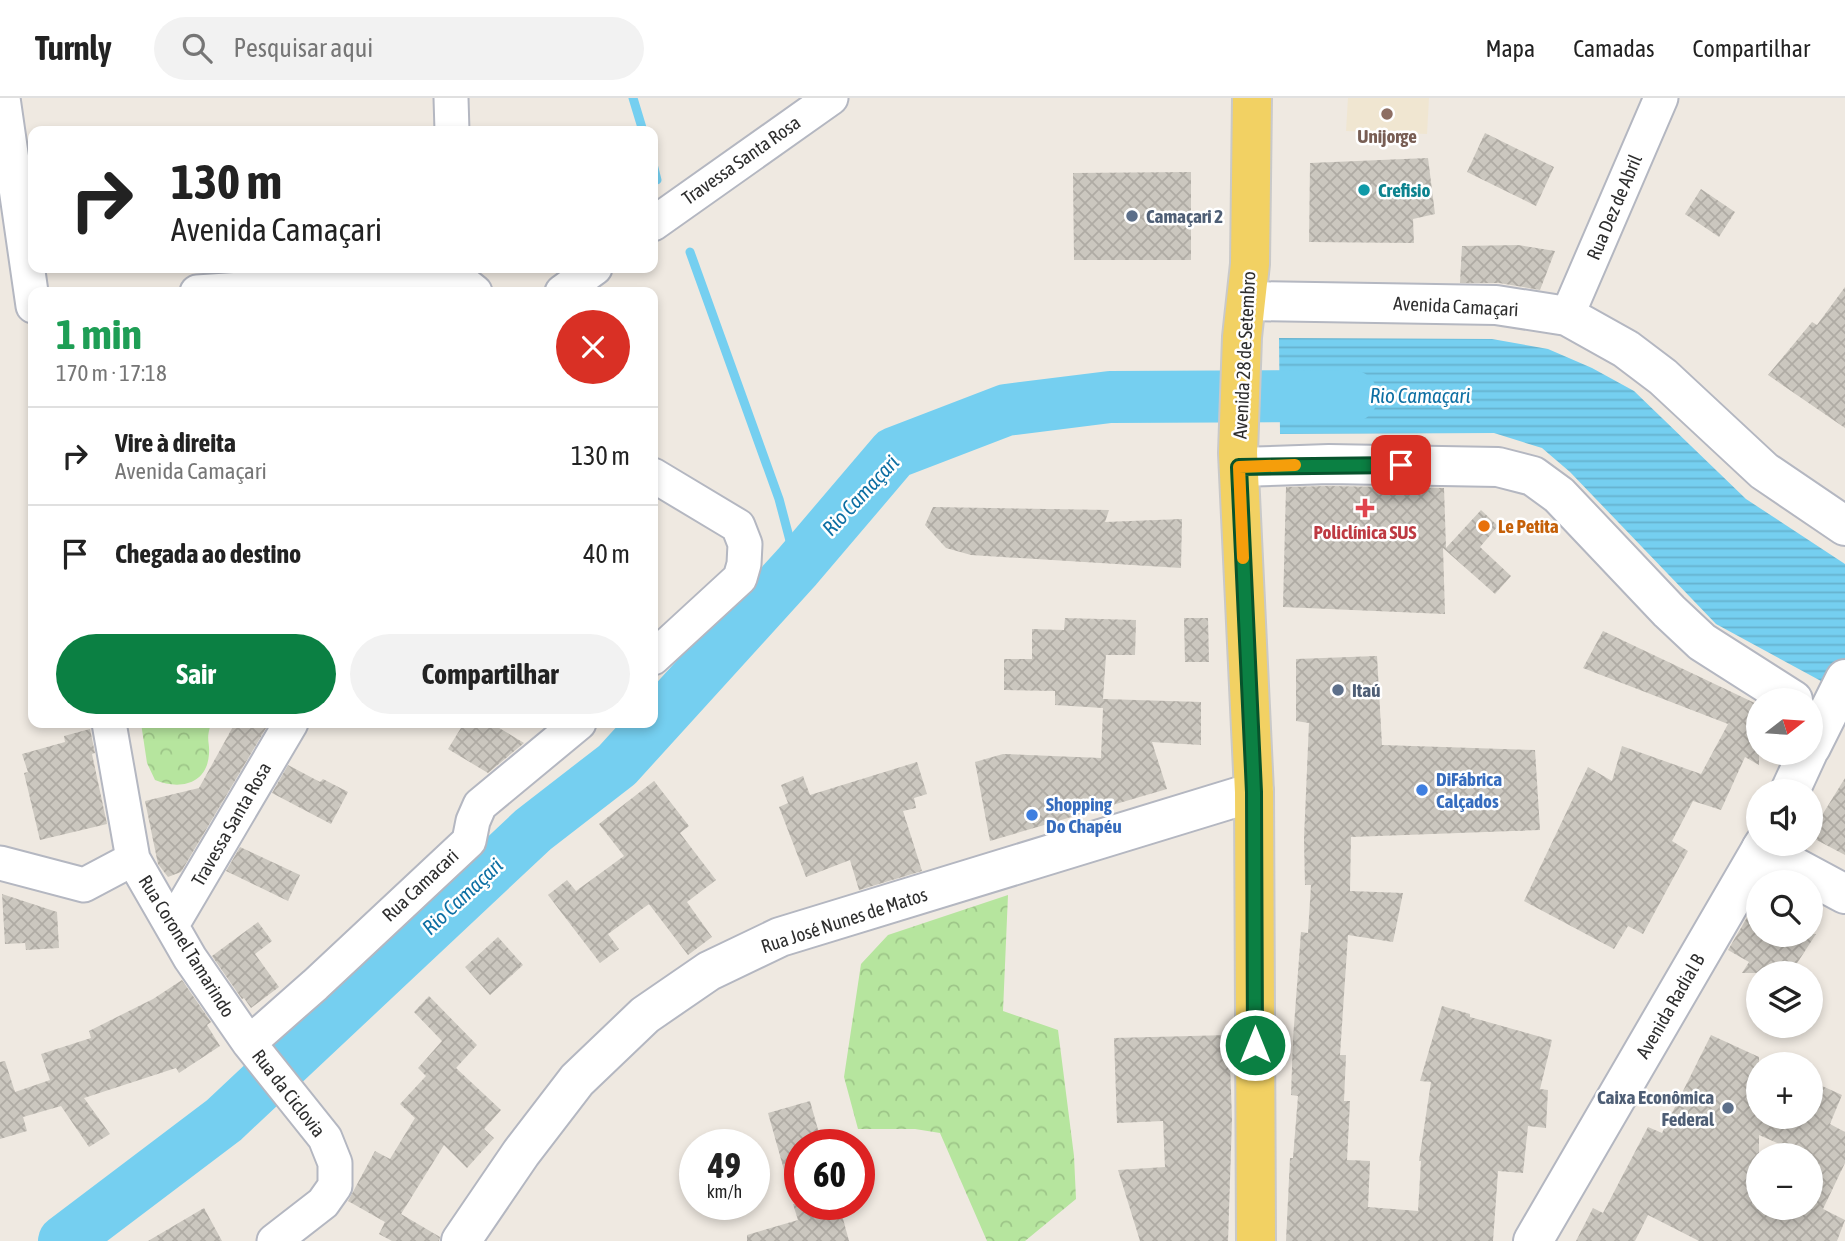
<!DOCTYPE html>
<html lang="pt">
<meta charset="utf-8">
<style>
body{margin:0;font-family:"Asap Condensed",sans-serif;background:#f2f2f2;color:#222;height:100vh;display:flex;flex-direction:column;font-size:26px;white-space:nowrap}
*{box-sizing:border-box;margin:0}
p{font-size:23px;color:#767676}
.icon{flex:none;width:38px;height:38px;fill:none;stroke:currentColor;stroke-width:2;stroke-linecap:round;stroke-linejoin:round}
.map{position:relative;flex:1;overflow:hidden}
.panel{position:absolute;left:28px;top:189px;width:630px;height:441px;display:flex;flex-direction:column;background:#fff;border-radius:14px;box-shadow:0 4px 10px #0003}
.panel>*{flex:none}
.top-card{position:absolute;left:28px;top:28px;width:630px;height:147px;border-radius:14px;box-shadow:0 4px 10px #0003;background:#fff;color:#222;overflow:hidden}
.needle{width:46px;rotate:73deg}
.fabs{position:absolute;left:1746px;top:590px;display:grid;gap:14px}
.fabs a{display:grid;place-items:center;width:77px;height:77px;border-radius:50%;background:#fff;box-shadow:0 4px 10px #0003;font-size:35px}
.speed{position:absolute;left:679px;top:1031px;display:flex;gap:14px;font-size:35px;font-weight:700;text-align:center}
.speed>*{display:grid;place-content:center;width:91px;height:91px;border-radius:50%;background:#fff;box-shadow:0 4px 10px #0003;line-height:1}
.speed small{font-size:18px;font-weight:400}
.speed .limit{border:10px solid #d22;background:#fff;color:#111}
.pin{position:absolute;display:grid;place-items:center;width:60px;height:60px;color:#fff;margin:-30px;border-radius:14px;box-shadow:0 4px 10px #0006}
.me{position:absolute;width:77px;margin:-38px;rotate:0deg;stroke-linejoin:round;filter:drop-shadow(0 0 5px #0008)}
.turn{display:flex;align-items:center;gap:24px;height:147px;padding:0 28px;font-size:32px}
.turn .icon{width:91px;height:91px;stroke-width:2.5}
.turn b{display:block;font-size:49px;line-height:60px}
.round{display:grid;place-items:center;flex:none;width:74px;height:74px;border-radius:37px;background:#f2f2f2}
.overview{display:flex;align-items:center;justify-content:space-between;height:119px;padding:0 28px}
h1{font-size:42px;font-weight:700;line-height:52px;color:#1e9e55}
.cta{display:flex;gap:14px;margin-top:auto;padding:14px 28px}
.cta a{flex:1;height:80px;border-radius:42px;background:#0b8043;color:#fff;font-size:28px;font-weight:700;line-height:80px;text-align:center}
.cta a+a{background:#f2f2f2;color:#222}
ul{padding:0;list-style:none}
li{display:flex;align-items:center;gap:21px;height:98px;padding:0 28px;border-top:2px solid #e0e0e0}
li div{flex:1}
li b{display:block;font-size:26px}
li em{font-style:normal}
header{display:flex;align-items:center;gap:42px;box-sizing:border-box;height:98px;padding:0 35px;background:#fff;border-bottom:2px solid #e0e0e0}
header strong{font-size:33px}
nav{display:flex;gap:38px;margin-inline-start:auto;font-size:24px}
.search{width:490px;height:63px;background:#f2f2f2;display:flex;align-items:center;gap:18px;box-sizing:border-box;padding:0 24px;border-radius:38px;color:#767676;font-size:26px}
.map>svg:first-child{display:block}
.education{fill:#f0e6d1}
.forest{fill:url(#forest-crowns)}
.water{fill:url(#water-rules)}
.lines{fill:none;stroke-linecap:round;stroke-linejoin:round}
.stream{stroke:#75cff0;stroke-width:9}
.river{stroke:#75cff0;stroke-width:52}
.building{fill:url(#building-cross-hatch);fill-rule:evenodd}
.minor-casing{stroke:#b4b7c1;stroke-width:37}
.tertiary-casing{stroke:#b4b7c1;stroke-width:42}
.secondary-casing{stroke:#b4b7c1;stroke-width:42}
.primary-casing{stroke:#c9c9c9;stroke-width:42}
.minor{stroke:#fff;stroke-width:33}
.tertiary{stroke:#fff;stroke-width:38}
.secondary{stroke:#fff;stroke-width:38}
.primary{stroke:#f2d163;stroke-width:38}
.route-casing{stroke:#07532c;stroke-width:18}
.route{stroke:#0b8043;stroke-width:12}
.slow{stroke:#f59e0b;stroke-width:12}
.education-dot{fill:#8d6e63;stroke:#fff;stroke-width:2.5}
.culture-dot{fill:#0f9aa8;stroke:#fff;stroke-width:2.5}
.service-dot{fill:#5c6f8a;stroke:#fff;stroke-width:2.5}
.health-dot{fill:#e0444e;stroke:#fff;stroke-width:2.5}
.food-dot{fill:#e8710a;stroke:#fff;stroke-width:2.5}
.shop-dot{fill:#3f7fe0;stroke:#fff;stroke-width:2.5}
.labels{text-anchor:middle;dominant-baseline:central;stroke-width:5;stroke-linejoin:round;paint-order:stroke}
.education-label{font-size:19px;font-weight:bold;fill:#785e54;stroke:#fff}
.street-label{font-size:19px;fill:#2e2e2e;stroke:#fff}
.culture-label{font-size:19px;font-weight:bold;fill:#0d838f;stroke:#fff;text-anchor:start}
.service-label{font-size:19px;font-weight:bold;fill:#4e5e75;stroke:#fff;text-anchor:start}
.food-label{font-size:19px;font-weight:bold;fill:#c56008;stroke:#fff;text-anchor:start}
.health-label{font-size:19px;font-weight:bold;fill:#be3a42;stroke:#fff}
.shop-label{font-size:19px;font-weight:bold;fill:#366cbe;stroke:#fff;text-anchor:start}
.water-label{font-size:21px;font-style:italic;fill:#0d6fa3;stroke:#fff}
</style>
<header>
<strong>Turnly</strong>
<div class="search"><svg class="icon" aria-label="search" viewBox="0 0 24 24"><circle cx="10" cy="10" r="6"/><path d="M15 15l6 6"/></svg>Pesquisar aqui</div>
<nav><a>Mapa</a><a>Camadas</a><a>Compartilhar</a></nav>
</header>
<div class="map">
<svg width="1845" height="1143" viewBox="0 0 1845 1143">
<defs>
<pattern id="forest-crowns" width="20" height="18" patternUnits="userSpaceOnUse" patternTransform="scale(1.75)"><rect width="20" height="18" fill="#b6e59e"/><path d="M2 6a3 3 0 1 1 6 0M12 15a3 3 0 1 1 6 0" fill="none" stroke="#9dc588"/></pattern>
<pattern id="water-rules" width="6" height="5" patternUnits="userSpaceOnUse" patternTransform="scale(1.75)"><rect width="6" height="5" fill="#75cff0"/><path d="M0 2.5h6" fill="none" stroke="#66b2ce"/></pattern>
<pattern id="building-cross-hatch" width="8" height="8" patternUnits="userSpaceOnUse" patternTransform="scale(1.75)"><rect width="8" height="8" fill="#cbc7bf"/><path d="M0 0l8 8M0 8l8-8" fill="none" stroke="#afaba4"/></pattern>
</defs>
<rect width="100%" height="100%" fill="#efe9e1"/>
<path class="education" d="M1348,0H1429L1427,36L1346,33Z"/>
<path class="forest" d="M141,625H208L210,629C206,642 210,645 209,656C207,687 179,692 155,682L147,665Z
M1008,797L1003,913L1058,932L1074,1058L1076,1101L1025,1143H987L940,1035L915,1031H858L844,979L861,866L888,837Z"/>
<path class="water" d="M1279,240L1492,241L1548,251L1592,270L1634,293L1746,401L1845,466V596L1716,526L1570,374L1542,350L1494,335L1280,336Z"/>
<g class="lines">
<path class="stream" d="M633,0L643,33
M653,66L657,82
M690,154L779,401L797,469"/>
<path class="river" d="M64,1143L224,1022L533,732L617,667L797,469L894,355L1006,312L1110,299L1352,298"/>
</g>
<path class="building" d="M1485,35L1554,69L1536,108L1467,74Z
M1428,60L1435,116L1413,121L1414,145L1309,144L1310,65Z
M1191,74V162H1074L1073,75Z
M1701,91L1735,114L1719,139L1685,116Z
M1518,147L1555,153L1540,192L1499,185H1460L1462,148Z
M1845,189V330L1768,277L1812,224L1817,227Z
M1329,388L1444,390L1446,450L1481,412L1498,428L1480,449L1511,478L1495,496L1443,450L1445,516L1283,509L1286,389Z
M933,409L1109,412L1105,424L1182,421L1181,470L971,457L946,450L925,427Z
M1065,520L1136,522L1135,557H1106L1103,601L1201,604V647L1152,644L1167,691L990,743L975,664L1003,656L1101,660L1103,610L1055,607V593L1004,592V561H1032V531L1064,532Z
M1184,520H1208L1209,564H1185Z
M1603,533L1759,607V667L1745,659L1721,712L1693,703L1672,743L1688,753L1643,836L1628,828L1614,851L1524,803L1588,669L1612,683L1622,648L1701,676L1728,626L1583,570Z
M1377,558L1382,647L1535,652L1540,732L1351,739L1350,793L1403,795L1393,844L1348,837L1340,957H1346L1344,1003H1350L1347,1062L1370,1063L1368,1109L1418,1113L1421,1063H1419L1431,984L1420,983L1442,908L1470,916V919L1552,942L1540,991L1548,992L1546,1030L1528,1028L1523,1075L1498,1073L1493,1143H1286L1290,1060H1293L1298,998L1291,997L1293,941L1301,834L1308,835L1311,787H1305L1304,741L1309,625L1296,623V561Z
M235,625H269L181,774L168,779L158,766L145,703L199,690Z
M464,625H491L524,645L488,675L448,651Z
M90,631L95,655L92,656L107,726L40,742L24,675L28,674L22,656L65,644L64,638Z
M917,664L927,696L914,700L916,710L903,713L922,773L859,792L850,762L806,779L779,709L788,705L781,687L803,678L810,697Z
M288,667L320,684L323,681L348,694L331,726L272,695Z
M1845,680V757L1811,739V735Z
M654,683L689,728L680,735L716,782L687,804L712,839L688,857L649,806L608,836L619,851L600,865L548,797L567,782L576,793L624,758L599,726Z
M240,749L300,777L288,803L226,773Z
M2,796L57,814L59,850L26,852L25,845L5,846Z
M1759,799V836H1816L1792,873L1778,864L1772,875H1742L1749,864L1728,852Z
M258,824L272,843L255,856L279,889L251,910L244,900L242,901L212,858Z
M498,839L523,867L490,897L465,869Z
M182,882L211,924L207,927L220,948L179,975L176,970L84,1000L110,1036L89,1049L61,1008L23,1019L27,1033L0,1041V964L5,963L15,994L50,982L41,956L91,940L89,933L153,901Z
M429,898L477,947L456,970L501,1012L484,1031L494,1040L467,1070L444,1047L401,1116L440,1139L439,1143H392L379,1136L385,1124L348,1103L375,1053L390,1061L415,1020L400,1006L426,978L418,970L442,943L414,914Z
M1229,937L1232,1021L1228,1143H1140L1118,1072L1165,1069L1163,1023L1117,1025L1114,940Z
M1711,937L1759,959V1018H1811V983L1842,997L1830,1026L1845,1034V1065L1823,1111L1845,1122L1837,1143H1699L1648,1117L1635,1143H1576L1593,1110L1603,1115L1648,1029L1662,1035ZM1759,1037L1804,1057H1811V1110H1759Z
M810,1003L822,1046H800V1103L793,1104L768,1015Z
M793,1106H839L849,1143H747V1137L798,1122Z
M204,1110L222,1143H148Z"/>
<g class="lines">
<defs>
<path id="minor" d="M3,0L33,208
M451,0L452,33
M653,126L831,0
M197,194L454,177L475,194
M562,194L595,170
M1567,218L1661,0
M653,377L738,428L745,446L744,466L740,480L653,560
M109,625L133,761L190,860L249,945L325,1040L335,1065V1088L323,1105L274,1143
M0,765L84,787L133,761
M172,827L291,625
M249,945L315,887L469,743L473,723L480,707L579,625"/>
<path id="tertiary" d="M1247,203L1496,207L1567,218L1626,251L1663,279L1764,373L1845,428
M1239,369L1329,366L1498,369L1533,378L1559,397L1669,513L1702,544L1793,602
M1761,751L1845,796
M461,1143L521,1055L577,982L645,917L709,873L780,839L1254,694"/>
<path id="secondary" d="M1811,649L1845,581
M1790,693L1808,654
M1533,1143L1764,746"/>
<path id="primary" d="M1252,0L1250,166L1242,239L1238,355L1254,694L1256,1143"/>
</defs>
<use href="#minor" class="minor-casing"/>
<use href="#tertiary" class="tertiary-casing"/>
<use href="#secondary" class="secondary-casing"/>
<use href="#primary" class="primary-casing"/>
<use href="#minor" class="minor"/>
<use href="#tertiary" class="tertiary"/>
<use href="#secondary" class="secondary"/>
<use href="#primary" class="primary"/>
</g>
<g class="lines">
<defs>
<path id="route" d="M1255,947L1254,694L1239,369L1401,367"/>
</defs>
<use href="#route" class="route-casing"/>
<use href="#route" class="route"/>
<path class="slow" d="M1243,460L1239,369L1295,367"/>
</g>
<circle class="education-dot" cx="1387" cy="16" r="7"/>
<circle class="culture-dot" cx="1364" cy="92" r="7"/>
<g class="service-dot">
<circle cx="1132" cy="118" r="7"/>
<circle cx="1338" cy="592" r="7"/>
<circle cx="1728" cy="1010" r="7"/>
</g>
<path class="health-dot" d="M1361.5 399.5h7v7h7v7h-7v7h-7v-7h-7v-7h7z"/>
<circle class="food-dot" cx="1484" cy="428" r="7"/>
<g class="shop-dot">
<circle cx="1422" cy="692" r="7"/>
<circle cx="1032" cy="717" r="7"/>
</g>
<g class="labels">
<g class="education-label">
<text x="1387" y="38">Unijorge</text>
</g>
<g class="street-label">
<text transform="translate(741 62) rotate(-35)">Travessa Santa Rosa</text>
<text transform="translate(1614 109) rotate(-67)">Rua Dez de Abril</text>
<text transform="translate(1456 208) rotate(3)">Avenida Camaçari</text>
<text transform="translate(1244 257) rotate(-87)">Avenida 28 de Setembro</text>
<text transform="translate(231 726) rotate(-60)">Travessa Santa Rosa</text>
<text transform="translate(420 787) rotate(-43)">Rua Camacari</text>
<text transform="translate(844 822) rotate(-18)">Rua José Nunes de Matos</text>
<text transform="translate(187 848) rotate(58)">Rua Coronel Tamarindo</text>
<text transform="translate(1670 908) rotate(-60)">Avenida Radial B</text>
<text transform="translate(289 995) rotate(52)">Rua da Ciclovia</text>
</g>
<g class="culture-label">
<text x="1378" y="92">Crefisio</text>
</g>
<g class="service-label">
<text x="1146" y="118">Camaçari 2</text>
<text x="1352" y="592">Itaú</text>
<text x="1714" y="999" text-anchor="end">Caixa Econômica<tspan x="1714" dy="22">Federal</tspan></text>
</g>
<g class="food-label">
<text x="1498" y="428">Le Petita</text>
</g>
<g class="health-label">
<text x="1365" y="434">Policlínica SUS</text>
</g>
<g class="shop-label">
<text x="1436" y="681">DiFábrica<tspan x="1436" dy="22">Calçados</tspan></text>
<text x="1046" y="706">Shopping<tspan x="1046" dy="22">Do Chapéu</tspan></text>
</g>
<g class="water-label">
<text x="1420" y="297">Rio Camaçari</text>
<text transform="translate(860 397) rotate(-47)">Rio Camaçari</text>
<text transform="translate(462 798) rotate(-43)">Rio Camaçari</text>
</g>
</g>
</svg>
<div class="fabs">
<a><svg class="needle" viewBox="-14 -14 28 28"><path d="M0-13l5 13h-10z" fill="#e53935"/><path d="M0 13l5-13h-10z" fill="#767676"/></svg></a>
<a><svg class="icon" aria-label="sound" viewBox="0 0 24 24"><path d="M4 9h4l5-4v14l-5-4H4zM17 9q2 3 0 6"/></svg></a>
<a><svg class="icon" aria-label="search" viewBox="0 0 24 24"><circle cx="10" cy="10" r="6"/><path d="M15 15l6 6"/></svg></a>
<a><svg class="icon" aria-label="layers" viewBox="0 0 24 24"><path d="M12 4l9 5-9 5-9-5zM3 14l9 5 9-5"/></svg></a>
<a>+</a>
<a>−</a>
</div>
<div class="speed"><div>49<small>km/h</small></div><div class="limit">60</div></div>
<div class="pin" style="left:1401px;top:367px;background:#d93025"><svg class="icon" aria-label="arrive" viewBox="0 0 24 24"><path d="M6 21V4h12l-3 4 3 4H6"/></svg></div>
<svg class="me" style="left:1255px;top:947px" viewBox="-20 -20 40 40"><circle r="17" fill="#0b8043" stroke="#fff" stroke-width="3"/><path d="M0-11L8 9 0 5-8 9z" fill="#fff"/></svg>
<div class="top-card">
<div class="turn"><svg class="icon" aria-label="right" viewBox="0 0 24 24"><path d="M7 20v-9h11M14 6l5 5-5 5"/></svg><div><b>130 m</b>Avenida Camaçari</div></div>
</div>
<section class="panel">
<div class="overview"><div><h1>1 min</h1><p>170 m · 17:18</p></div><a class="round" style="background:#d93025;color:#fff"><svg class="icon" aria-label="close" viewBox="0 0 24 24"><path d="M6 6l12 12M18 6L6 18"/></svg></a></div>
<ul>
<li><svg class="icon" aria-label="right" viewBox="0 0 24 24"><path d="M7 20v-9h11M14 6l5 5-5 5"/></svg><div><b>Vire à direita</b><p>Avenida Camaçari</p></div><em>130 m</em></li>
<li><svg class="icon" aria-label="arrive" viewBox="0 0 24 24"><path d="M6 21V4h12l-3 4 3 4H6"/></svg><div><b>Chegada ao destino</b></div><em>40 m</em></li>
</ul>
<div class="cta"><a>Sair</a><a>Compartilhar</a></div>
</section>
</div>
